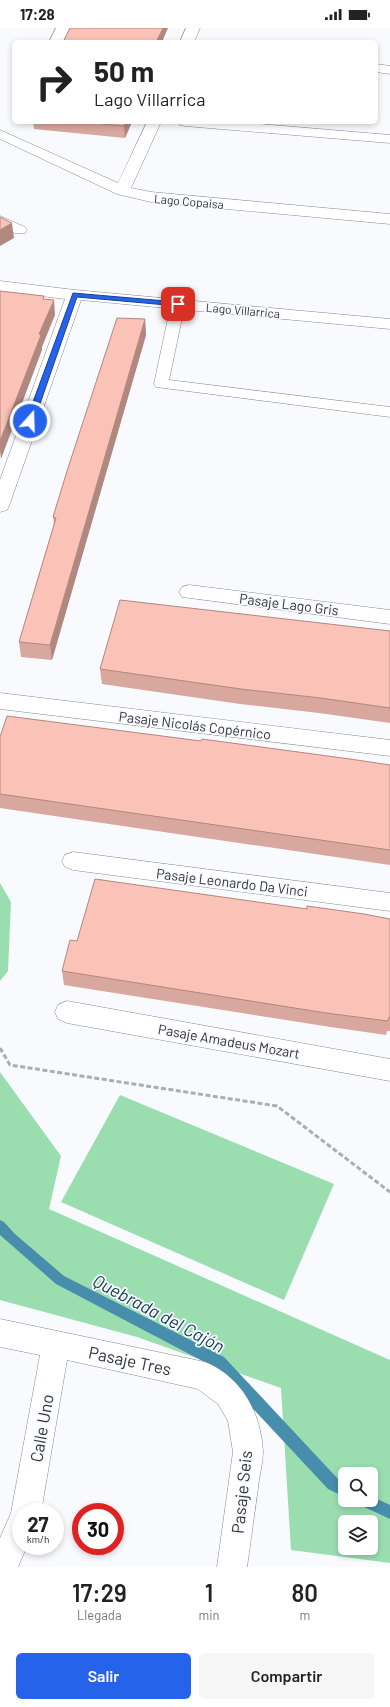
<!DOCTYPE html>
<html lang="es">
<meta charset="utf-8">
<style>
body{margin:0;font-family:Barlow,sans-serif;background:#f6f6f6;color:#222;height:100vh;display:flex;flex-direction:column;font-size:15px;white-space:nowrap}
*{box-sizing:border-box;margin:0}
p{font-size:13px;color:#767676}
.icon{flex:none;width:22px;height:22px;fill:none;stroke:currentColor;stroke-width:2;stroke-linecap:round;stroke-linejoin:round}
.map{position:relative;height:1539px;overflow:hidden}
.panel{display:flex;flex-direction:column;background:#fff;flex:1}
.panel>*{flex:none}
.banner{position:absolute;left:12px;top:12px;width:366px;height:84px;border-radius:6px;box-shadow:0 2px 6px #0003;background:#fff;color:#222;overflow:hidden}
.buttons{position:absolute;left:338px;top:1439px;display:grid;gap:8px}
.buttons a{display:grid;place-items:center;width:40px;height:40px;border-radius:6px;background:#fff;box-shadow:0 2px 6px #0003;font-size:20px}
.speed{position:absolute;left:12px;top:1475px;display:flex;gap:8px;font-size:20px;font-weight:700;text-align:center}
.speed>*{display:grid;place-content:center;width:52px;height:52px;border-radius:50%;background:#fff;box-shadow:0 2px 6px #0003;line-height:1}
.speed small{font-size:10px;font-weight:400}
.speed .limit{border:6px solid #d22;background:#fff;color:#111}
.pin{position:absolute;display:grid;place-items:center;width:34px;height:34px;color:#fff;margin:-17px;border-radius:8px;box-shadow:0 2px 6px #0006}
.me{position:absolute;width:44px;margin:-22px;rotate:20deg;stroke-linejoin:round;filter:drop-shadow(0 0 3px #0008)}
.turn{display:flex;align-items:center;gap:14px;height:84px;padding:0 16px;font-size:18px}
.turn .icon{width:52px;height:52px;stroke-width:2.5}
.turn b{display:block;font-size:28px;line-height:34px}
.eta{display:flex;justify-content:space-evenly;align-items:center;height:68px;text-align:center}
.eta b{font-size:24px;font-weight:600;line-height:28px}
.button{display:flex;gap:8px;margin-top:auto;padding:8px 16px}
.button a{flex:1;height:46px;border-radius:6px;background:#2563eb;color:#fff;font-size:16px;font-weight:600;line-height:46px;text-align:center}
.button a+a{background:#f6f6f6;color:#222}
.status{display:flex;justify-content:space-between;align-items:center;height:28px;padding:0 20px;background:#fff;direction:ltr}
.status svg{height:11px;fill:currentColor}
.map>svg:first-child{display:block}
.green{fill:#9adeb0;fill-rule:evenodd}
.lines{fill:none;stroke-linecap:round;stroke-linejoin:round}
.stream{fill:#478ead;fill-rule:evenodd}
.service-casing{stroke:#83888f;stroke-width:1}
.minor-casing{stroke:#83888f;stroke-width:1}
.path{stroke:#abaeb1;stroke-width:3;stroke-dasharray:5 2.5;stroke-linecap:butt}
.service{fill:#fff;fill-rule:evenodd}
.minor{fill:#fff;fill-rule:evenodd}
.wall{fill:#d8a79d}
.shaded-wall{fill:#b08880}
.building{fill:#fbc2b7;stroke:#b08880}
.route{fill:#2563eb;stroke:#184099}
.labels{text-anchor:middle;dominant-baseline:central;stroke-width:3.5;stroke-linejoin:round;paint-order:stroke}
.far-street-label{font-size:12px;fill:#323537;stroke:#f8fafe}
.street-label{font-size:14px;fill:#323537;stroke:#f8fafe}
.near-street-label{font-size:17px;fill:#323537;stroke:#f8fafe}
.near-water-label{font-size:18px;font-style:italic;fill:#113d4f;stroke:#f8fafe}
</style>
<div class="status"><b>17:28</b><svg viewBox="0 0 49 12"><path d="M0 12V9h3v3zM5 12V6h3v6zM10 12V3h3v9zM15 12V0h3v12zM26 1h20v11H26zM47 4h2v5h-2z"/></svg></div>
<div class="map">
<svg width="390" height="1539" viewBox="0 0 390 1539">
<rect width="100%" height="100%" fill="#f8fafe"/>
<path class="green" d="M0,855L11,874L8,943L0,953Z
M0,1044L61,1128L49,1181L390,1332V1535L291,1522L281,1360L137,1309L0,1272ZM345,1446H371V1472H345ZM345,1494H371V1520H345Z
M120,1067L334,1156L284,1272L61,1174Z"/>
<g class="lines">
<path class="stream" d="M0,1192L4,1194L15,1206L64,1248L224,1329L338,1451L345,1455V1469L328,1461L214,1339L56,1256L0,1207Z
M371,1468L390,1477V1491L360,1477L358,1472H371Z"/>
<defs>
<path id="service" d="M0,188L25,199L27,202L25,205H15L0,197Z
M178,272L183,273L185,276L169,352L390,379V389L156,359L154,356L171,276L173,273Z"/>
<path id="minor" d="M56,0H70L63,14H49Z
M186,0H200L194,14H180Z
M376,36L390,38V46L376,44Z
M147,94H161L131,160L151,164L390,186V196L151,174L117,166L0,111V102L118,155Z
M178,94H237L390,107V115L185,98L180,97Z
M0,253L75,262L390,291V301L81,272L9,478L7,482L0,484V452L65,271L0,263Z
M189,557L390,582V596L182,569L179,564L182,559Z
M0,665L390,712V728L0,681Z
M73,824L390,865V883L73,842L65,839L62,833L65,827Z
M67,973L390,1031V1053L67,995L58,991L55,984L58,977Z
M0,1291L205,1334C242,1349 261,1385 263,1424C263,1435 259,1448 258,1460C254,1486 251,1513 247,1539H217L233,1424L228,1393L218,1376L198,1361L67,1332L41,1484H21V1518H27L18,1539H0V1510L11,1485L40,1327L0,1319Z"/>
</defs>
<use href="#service" class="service-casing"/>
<use href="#minor" class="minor-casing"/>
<path class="path" d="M0,1020L10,1037L277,1078L390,1164"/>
<use href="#service" class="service"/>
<use href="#minor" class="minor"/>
</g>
<path class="wall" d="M33,94H132L125,110L34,101Z
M145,291L146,307L52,632L21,629L19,614L54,496L53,489Z
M390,603V695L319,685L240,676L102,656L100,641Z
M0,709L390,737V837L0,780Z
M307,881L390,891V1003H387L386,1007L324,998L64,957L62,943L77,913Z"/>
<path class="shaded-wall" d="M163,0H168L162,14H156Z
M126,94H132L125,110L124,98Z
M12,195L14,210L0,218V202Z
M54,272L55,287L42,319V322L1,431L0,423V413L39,306Z
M145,291L146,307L52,632L50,617Z"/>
<path class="building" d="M70,0H163L156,14H63Z
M84,94H126L124,98Z
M0,189L12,195L0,202Z
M0,263L44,268L43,271L54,272L39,306L41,307L0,413Z
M117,290L145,291L50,617L19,614L56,490L53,489L67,443Z
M120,572L390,603V680L321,670L241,661L100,641Z
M7,688L201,713L202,711L350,731L390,737V822L0,766V709Z
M95,851L307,881V878L364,886L390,891V989H389L388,993L326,985L62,943L70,912L77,913Z"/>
<path class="route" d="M73,265L178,274L182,276L178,278L77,269L34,393L30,396L28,395L26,393Z"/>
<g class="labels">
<g class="far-street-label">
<text transform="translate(189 173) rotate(5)">Lago Copaisa</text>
<text transform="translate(243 282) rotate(5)">Lago Villarrica</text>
</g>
<g class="street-label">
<text transform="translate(289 576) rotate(7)">Pasaje Lago Gris</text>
<text transform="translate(195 697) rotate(7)">Pasaje Nicolás Copérnico</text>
<text transform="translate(232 854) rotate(7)">Pasaje Leonardo Da Vinci</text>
<text transform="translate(229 1013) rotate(10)">Pasaje Amadeus Mozart</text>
</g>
<g class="near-street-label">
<text transform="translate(130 1332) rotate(12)">Pasaje Tres</text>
<text transform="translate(41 1400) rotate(-80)">Calle Uno</text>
<text transform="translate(241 1464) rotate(-84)">Pasaje Seis</text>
</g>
<g class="near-water-label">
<text transform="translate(159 1285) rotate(28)">Quebrada del Cajón</text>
</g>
</g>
</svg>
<div class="buttons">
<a><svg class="icon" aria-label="search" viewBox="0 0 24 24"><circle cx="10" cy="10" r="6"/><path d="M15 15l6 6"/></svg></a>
<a><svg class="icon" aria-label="layers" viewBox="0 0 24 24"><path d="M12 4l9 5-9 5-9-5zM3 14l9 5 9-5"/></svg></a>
</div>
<div class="speed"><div>27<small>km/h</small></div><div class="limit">30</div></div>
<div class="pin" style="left:178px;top:276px;background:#d93025"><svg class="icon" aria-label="arrive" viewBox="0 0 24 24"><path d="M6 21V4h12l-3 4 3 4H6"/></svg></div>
<svg class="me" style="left:30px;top:393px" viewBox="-20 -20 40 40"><circle r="17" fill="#2563eb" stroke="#fff" stroke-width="3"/><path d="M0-11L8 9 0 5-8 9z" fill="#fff"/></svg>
<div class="banner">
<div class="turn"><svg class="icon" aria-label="right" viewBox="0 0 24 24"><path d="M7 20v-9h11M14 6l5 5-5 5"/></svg><div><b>50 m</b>Lago Villarrica</div></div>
</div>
</div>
<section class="panel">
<div class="eta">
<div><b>17:29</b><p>Llegada</p></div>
<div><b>1</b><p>min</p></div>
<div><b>80</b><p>m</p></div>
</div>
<div class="button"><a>Salir</a><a>Compartir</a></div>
</section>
